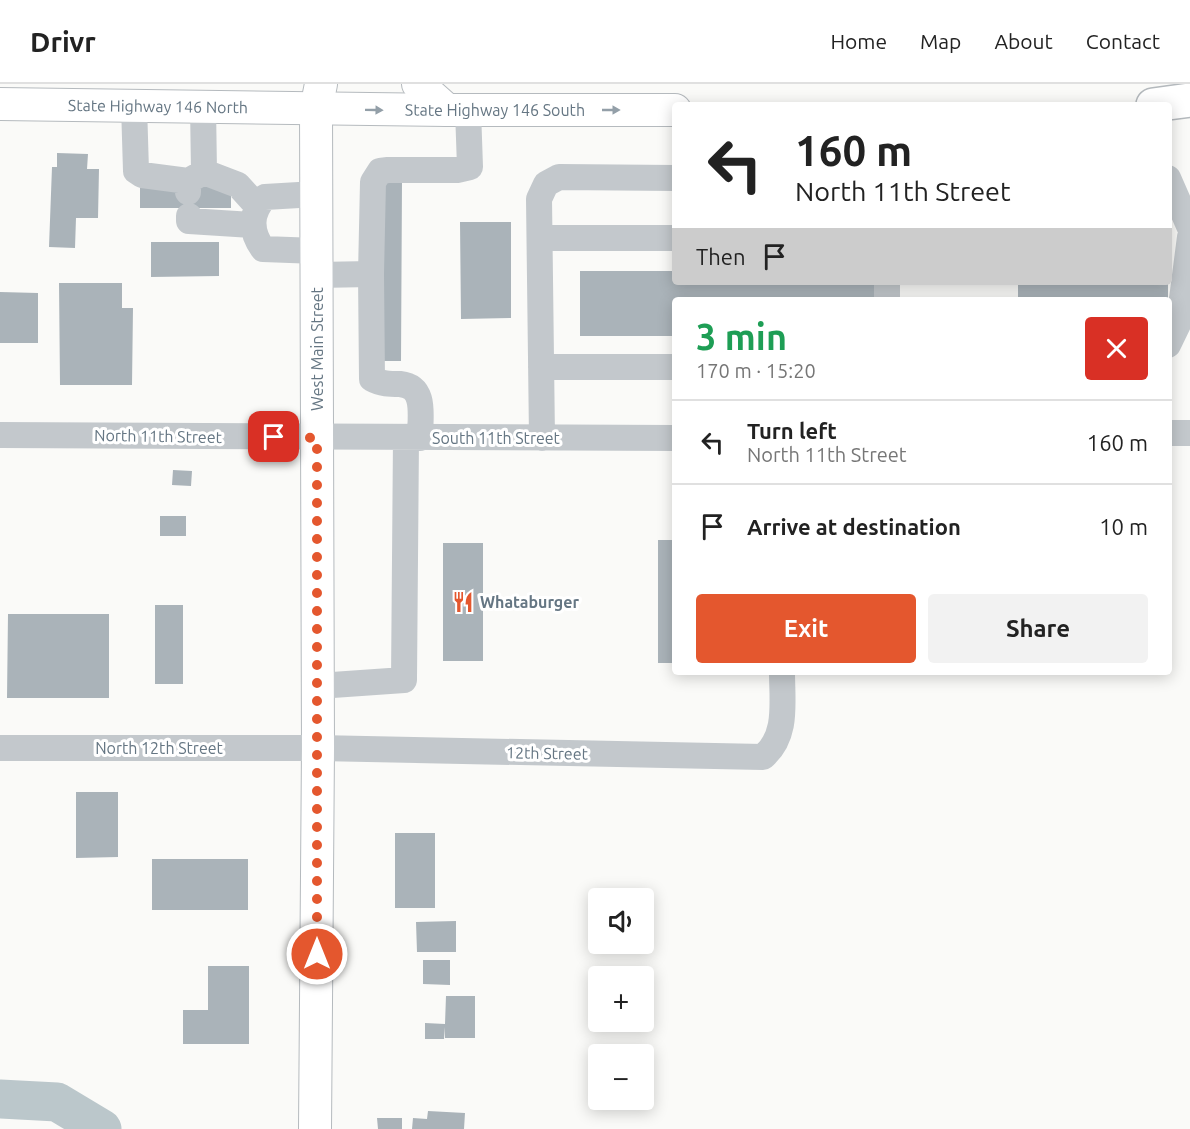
<!DOCTYPE html>
<meta charset="utf-8">
<style>
body{margin:0;font-family:Ubuntu,sans-serif;background:#f2f2f2;color:#222;height:100vh;display:flex;flex-direction:column;font-size:22px;white-space:nowrap}
*{box-sizing:border-box;margin:0}
p{font-size:20px;color:#767676}
.icon{flex:none;width:33px;height:33px;fill:none;stroke:currentColor;stroke-width:2;stroke-linecap:round;stroke-linejoin:round}
.map{position:relative;flex:1;overflow:hidden}
.side{position:absolute;left:672px;top:213px;width:500px;height:378px;display:flex;flex-direction:column;background:#fff;border-radius:6px;box-shadow:0 3px 15px #0003}
.side>*{flex:none}
.top-card{position:absolute;left:672px;top:18px;width:500px;height:183px;border-radius:6px;box-shadow:0 3px 15px #0003;background:#fff;color:#222;overflow:hidden}
.buttons{position:absolute;left:588px;top:804px;display:grid;gap:12px}
.buttons a{display:grid;place-items:center;width:66px;height:66px;border-radius:6px;background:#fff;box-shadow:0 3px 15px #0003;font-size:30px}
.pin{position:absolute;display:grid;place-items:center;width:51px;height:51px;color:#fff;margin:-26px;border-radius:12px;box-shadow:0 3px 9px #0006}
.me{position:absolute;width:66px;margin:-33px;rotate:0deg;stroke-linejoin:round;filter:drop-shadow(0 0 4px #0008)}
.turn{display:flex;align-items:center;gap:21px;height:126px;padding:0 24px;font-size:27px}
.turn .icon{width:78px;height:78px;stroke-width:2.5}
.turn b{display:block;font-size:42px;line-height:51px}
.then{display:flex;align-items:center;height:57px;padding:0 24px;background:#0003;gap:12px;font-size:22px}
.round{display:grid;place-items:center;flex:none;width:63px;height:63px;border-radius:6px;background:#f2f2f2}
.summary{display:flex;align-items:center;justify-content:space-between;height:102px;padding:0 24px}
h1{font-size:36px;font-weight:700;line-height:45px;color:#1e9e55}
.primary-button{display:flex;gap:12px;margin-top:auto;padding:12px 24px}
.primary-button a{flex:1;height:69px;border-radius:6px;background:#e4572e;color:#fff;font-size:24px;font-weight:700;line-height:69px;text-align:center}
.primary-button a+a{background:#f2f2f2;color:#222}
ul{padding:0;list-style:none}
li{display:flex;align-items:center;gap:18px;height:84px;padding:0 24px;border-top:2px solid #e0e0e0}
li div{flex:1}
li b{display:block;font-size:22px}
li em{font-style:normal}
header{display:flex;align-items:center;gap:36px;box-sizing:border-box;height:84px;padding:0 30px;background:#fff;border-bottom:2px solid #e0e0e0}
header strong{font-size:28px}
nav{display:flex;gap:33px;margin-inline-start:auto;font-size:21px}
.map>svg:first-child{display:block}
.lines{fill:none;stroke-linecap:round;stroke-linejoin:round}
.river{stroke:#bbc7cb;stroke-width:39}
.building{fill:#aab3b9}
.major-casing{stroke:#b5babe;stroke-width:34}
.highway-casing{stroke:#b4b9bd;stroke-width:36}
.minor{stroke:#c3c8cc;stroke-width:26}
.major{stroke:#fff;stroke-width:32}
.highway{stroke:#fff;stroke-width:33}
.oneway{fill:#939fa8}
.route{stroke:#e4572e;stroke-width:10;stroke-dasharray:0 18}
.labels{text-anchor:middle;dominant-baseline:central;stroke-width:6;stroke-linejoin:round;paint-order:stroke}
.street-label{font-size:16px;fill:#657683;stroke:#fff}
.poi-label{font-size:16px;font-weight:bold;fill:#657683;stroke:#fff;text-anchor:start}
</style>
<header>
<strong>Drivr</strong>
<nav><a>Home</a><a>Map</a><a>About</a><a>Contact</a></nav>
</header>
<div class="map">
<svg width="1190" height="1045" viewBox="0 0 1190 1045">
<rect width="100%" height="100%" fill="#fafaf8"/>
<g class="lines">
<path class="river" d="M0,1015L57,1018L102,1045"/>
</g>
<path class="building" d="M57,69L88,70L87,85H99L98,134H76L75,164L49,163L52,83H57Z
M382,97H402L401,277H382Z
M140,101H231V124H140Z
M460,138H511V234L461,235Z
M151,158H219V192L151,193Z
M580,187H675V198H875L874,216H675V252H580Z
M1018,198L1168,199V215L1018,216Z
M59,199H122V224H133L132,301H60Z
M0,208L38,209V259H0Z
M173,386L192,387L191,402L172,401Z
M160,432H186V452H160Z
M658,456H675V579H658Z
M443,459H483V577H443Z
M155,521H183V600H155Z
M8,530H109V614H7Z
M76,708H118V773L76,774Z
M395,749H435V824H395Z
M152,775H248V826H152Z
M456,837V868H417L416,838Z
M423,876H450V901L423,900Z
M208,882H249V960H183V926H208Z
M446,912H475V954H445V943L444,955H425V939L445,940Z
M428,1027L465,1029L464,1045H412L413,1034L427,1035Z
M377,1034H402V1045H378Z"/>
<g class="lines">
<defs>
<g id="major">
<path d="M418,0L447,26"/>
<path id="s1" d="M0,20L447,26H675"/>
<path d="M315,1045L318,664L316,25L321,0"/>
</g>
<path id="highway" d="M1153,21L1190,16"/>
</defs>
<use href="#major" class="major-casing"/>
<use href="#highway" class="highway-casing"/>
<path class="minor" d="M134,21L136,87L142,91L188,97
M204,88L238,101L257,122
M1168,94L1190,144
M188,108V97L204,88L203,22
M316,110L265,113C250,129 250,147 263,165L317,167
M189,132V137L252,141
M540,154H675
M371,190L373,98L380,87L388,86H457L470,83L468,26
M317,191L371,190L372,295C381,300 390,300 400,300C427,303 420,332 420,354
M887,216V198
M1168,261L1179,238L1190,153
M541,283H675
M1168,349H1190
M0,351L675,354
M542,354L539,115L546,100L559,93L675,94
M318,602L404,596L406,354
M0,664H318L763,673C788,652 782,619 782,588"/>
<use href="#major" class="major"/>
<use href="#highway" class="highway"/>
</g>
<defs><path id="oneway-solid" d="M-6-.8H1V-3.2L6.5 0L1 3.2V.8H-6Z" transform="scale(1.5)"/></defs>
<g class="oneway">
<use href="#oneway-solid" transform="translate(374 26) rotate(1)"/>
<use href="#oneway-solid" transform="translate(611 26)"/>
</g>
<g class="lines">
<path class="route" d="M274,353L317,354V870"/>
</g>
<defs>
<symbol id="restaurant-bare" viewBox="-9 -9 18 18"><path d="M-5-6h1v4h1v-4h1v4h1v-4h1v5L-1.5 .5V6h-2V.5L-5-1ZM5-6V6H3V1.5H1.5Q1.5-4 5-6Z" fill="#e4572e" stroke="#fff" stroke-width="2.5" paint-order="stroke"/></symbol>
</defs>
<g fill-rule="evenodd">
<use href="#restaurant-bare" x="448" y="503" width="30" height="30"/>
</g>
<g class="labels">
<g class="street-label">
<text stroke="none"><textPath href="#s1" startOffset="158">State Highway 146 North</textPath></text>
<text stroke="none"><textPath href="#s1" startOffset="495">State Highway 146 South</textPath></text>
<text transform="translate(317 265) rotate(-90)">West Main Street</text>
<text transform="translate(158 352) rotate(1)">North 11th Street</text>
<text x="496" y="354">South 11th Street</text>
<text x="159" y="664">North 12th Street</text>
<text transform="translate(547 669) rotate(1)">12th Street</text>
</g>
<g class="poi-label">
<text x="480" y="518">Whataburger</text>
</g>
</g>
</svg>
<div class="buttons">
<a><svg class="icon" aria-label="sound" viewBox="0 0 24 24"><path d="M4 9h4l5-4v14l-5-4H4zM17 9q2 3 0 6"/></svg></a>
<a>+</a>
<a>−</a>
</div>
<div class="pin" style="left:274px;top:353px;background:#d93025"><svg class="icon" aria-label="arrive" viewBox="0 0 24 24"><path d="M6 21V4h12l-3 4 3 4H6"/></svg></div>
<svg class="me" style="left:317px;top:870px" viewBox="-20 -20 40 40"><circle r="17" fill="#e4572e" stroke="#fff" stroke-width="3"/><path d="M0-11L8 9 0 5-8 9z" fill="#fff"/></svg>
<div class="top-card">
<div class="turn"><svg class="icon" aria-label="left" viewBox="0 0 24 24"><path d="M17 20v-9H6M10 6l-5 5 5 5"/></svg><div><b>160 m</b>North 11th Street</div></div>
<div class="then">Then<svg class="icon" aria-label="arrive" viewBox="0 0 24 24"><path d="M6 21V4h12l-3 4 3 4H6"/></svg></div>
</div>
<section class="side">
<div class="summary"><div><h1>3 min</h1><p>170 m · 15:20</p></div><a class="round" style="background:#d93025;color:#fff"><svg class="icon" aria-label="close" viewBox="0 0 24 24"><path d="M6 6l12 12M18 6L6 18"/></svg></a></div>
<ul>
<li><svg class="icon" aria-label="left" viewBox="0 0 24 24"><path d="M17 20v-9H6M10 6l-5 5 5 5"/></svg><div><b>Turn left</b><p>North 11th Street</p></div><em>160 m</em></li>
<li><svg class="icon" aria-label="arrive" viewBox="0 0 24 24"><path d="M6 21V4h12l-3 4 3 4H6"/></svg><div><b>Arrive at destination</b></div><em>10 m</em></li>
</ul>
<div class="primary-button"><a>Exit</a><a>Share</a></div>
</section>
</div>
